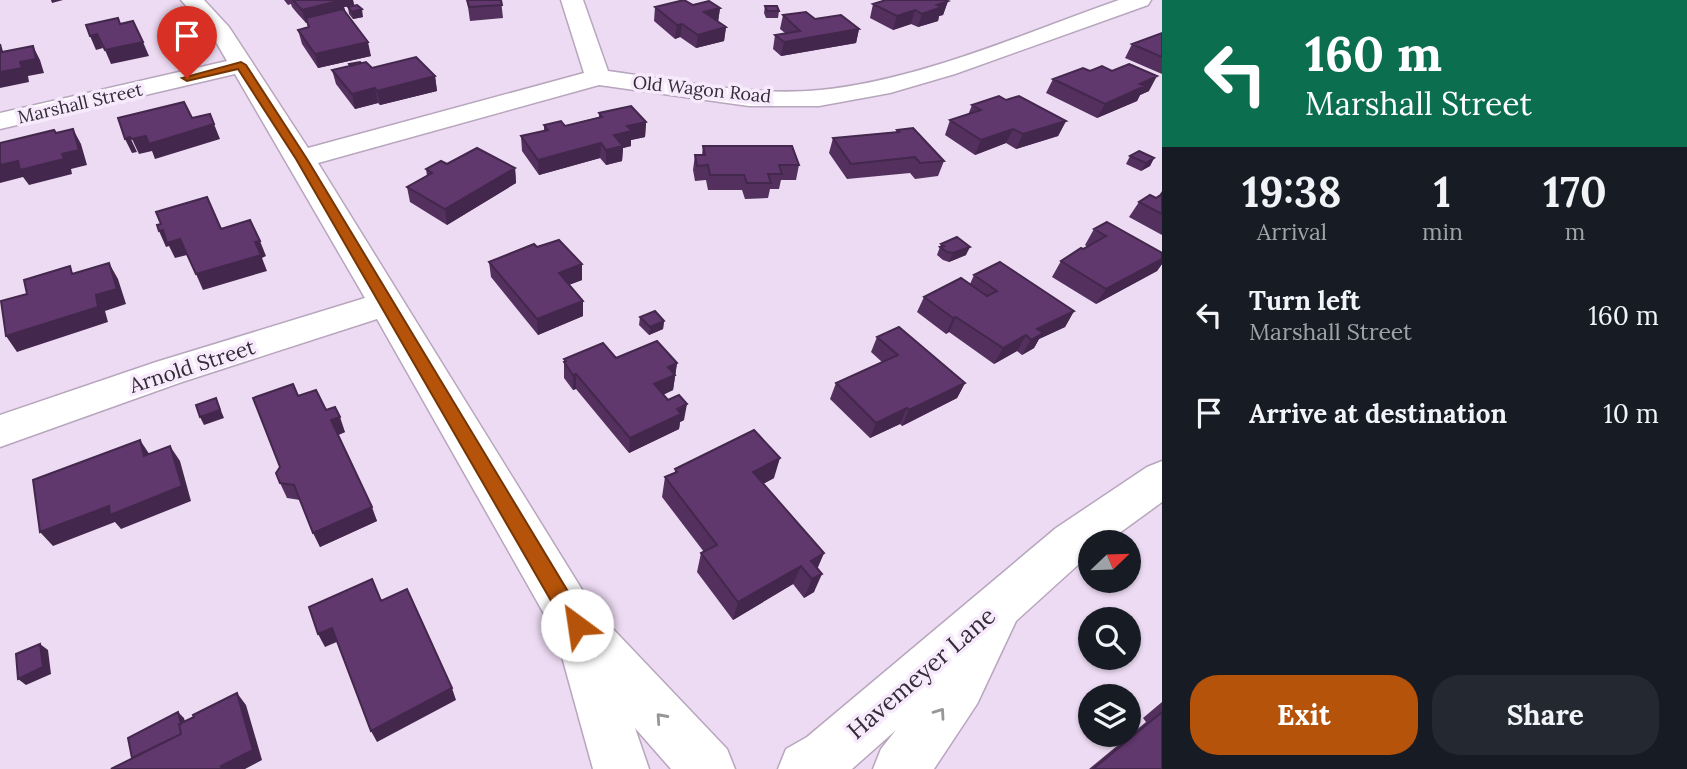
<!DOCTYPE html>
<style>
body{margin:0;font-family:Lora,serif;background:#242831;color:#f1f3f6;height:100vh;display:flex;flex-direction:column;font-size:26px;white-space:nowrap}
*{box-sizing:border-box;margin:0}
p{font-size:23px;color:#9ea1a6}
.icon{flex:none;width:38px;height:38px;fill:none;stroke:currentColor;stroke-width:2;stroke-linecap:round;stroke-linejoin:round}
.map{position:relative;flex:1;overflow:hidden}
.side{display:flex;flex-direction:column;background:#171b24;width:525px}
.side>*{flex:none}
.banner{background:#0b6e4f;color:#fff;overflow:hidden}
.needle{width:46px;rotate:67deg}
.fabs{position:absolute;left:1078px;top:530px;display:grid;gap:14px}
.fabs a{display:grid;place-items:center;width:63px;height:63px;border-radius:50%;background:#171b24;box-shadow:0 2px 5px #0004;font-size:35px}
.pin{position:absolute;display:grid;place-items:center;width:60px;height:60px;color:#fff;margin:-72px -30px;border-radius:50% 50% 50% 0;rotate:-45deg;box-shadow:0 0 7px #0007}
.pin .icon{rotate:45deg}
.me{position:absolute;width:77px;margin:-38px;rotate:329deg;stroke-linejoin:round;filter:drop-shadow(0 0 5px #0008)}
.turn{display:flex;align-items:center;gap:24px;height:147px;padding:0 28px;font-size:32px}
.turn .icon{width:91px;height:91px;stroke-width:2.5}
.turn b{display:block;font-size:49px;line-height:60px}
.eta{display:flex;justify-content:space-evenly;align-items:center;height:119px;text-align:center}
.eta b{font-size:42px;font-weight:800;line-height:49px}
.primary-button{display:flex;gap:14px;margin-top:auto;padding:14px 28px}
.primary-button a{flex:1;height:80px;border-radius:28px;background:#b45309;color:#fff;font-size:28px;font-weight:800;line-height:80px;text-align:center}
.primary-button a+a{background:#242831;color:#f1f3f6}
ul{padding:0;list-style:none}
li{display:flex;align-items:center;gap:21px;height:98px;padding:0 28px}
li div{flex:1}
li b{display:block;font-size:26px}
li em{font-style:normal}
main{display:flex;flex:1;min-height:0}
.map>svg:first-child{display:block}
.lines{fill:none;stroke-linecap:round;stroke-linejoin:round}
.street-casing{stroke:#b7a6bd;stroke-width:3}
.secondary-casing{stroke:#b7a6bd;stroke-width:3}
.street{fill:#fff;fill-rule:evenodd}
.secondary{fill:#fff;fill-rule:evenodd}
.wall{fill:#53305e}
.shaded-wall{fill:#43274c}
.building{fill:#60386d;stroke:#43274c;stroke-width:2}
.oneway{stroke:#99969a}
.route{fill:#b45309;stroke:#753606;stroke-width:2}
.labels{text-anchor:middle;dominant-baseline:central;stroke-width:7;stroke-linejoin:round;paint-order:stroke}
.far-street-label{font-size:18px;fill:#332c35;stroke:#f8eafd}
.street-label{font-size:21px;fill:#332c35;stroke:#f8eafd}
.near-street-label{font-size:24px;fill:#332c35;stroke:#f8eafd}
</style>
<main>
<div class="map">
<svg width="1162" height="769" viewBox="0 0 1162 769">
<rect width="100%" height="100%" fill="#eddbf3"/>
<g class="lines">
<defs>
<path id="street" d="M181,0H204L229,27L308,148L584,73L561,0H583L608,71C677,80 750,97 820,90C921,80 1024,33 1119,0H1151L1148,5L955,74L890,93L819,106H749L599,85L318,163L594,609L727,749L735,769H671L635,728L649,769H593L556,635L377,319L182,382L0,447V415L156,362L365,298L235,74L0,129V113L227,61L212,35Z"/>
<path id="secondary" d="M1162,461V502L1107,542H1090V554L1016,621L977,704L934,769H873L881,749L896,730L852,769H778L786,749L807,737L1056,528L1147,467Z"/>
</defs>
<use href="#street" class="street-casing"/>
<use href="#secondary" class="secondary-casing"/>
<use href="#street" class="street"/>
<use href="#secondary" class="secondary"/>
</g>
<path class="wall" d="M284,0H353L354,5L344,7L345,13L371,56L318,68L302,44L298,30L308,28L307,23H306L297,13L292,7L291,4L288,5Z
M467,0H501L503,18L470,21Z
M948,1L943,15L939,16L938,21L918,27L911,24L893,30L870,18L873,4Z
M693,5L720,8L718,22L726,27L724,41L696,48L680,37L675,39L654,21L655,7Z
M765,6L779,11L778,18H766L764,13Z
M348,7L363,17L353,19L349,14Z
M783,15L815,19L859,29L856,43L781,56L773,49L775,35L785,33L780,29Z
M1162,33V74L1125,58L1132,44Z
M361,63L372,68L435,76L437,91L380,105L378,103L355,109L336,84L332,70Z
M1090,71H1112L1149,91L1140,95L1137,101L1097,118L1046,93L1053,79Z
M1006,100L1066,121L1058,136L1016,149L1006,143L975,155L945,135L950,120L968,115L972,105Z
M599,113L646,122L645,137L631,140V146L623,148L622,161L606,165L600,158L539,175L522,151L521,136L544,131V125L565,126L599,117Z
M897,130L944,161L938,176L915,179L910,173L847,179L829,153L833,138L896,132Z
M703,146L799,165L796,180H781L779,189H770L768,198L745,199L742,190H708L706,180L695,181L693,170L695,155H702Z
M1130,156L1154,158L1150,166L1141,171L1126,164Z
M447,164L515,168L516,183L447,225L410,202L407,187L427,176L426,169Z
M1162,191V235L1129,217L1139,202L1156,198L1162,194H1160Z
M1094,229L1162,253V264L1157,271L1096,304L1052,277L1061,261L1088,247L1085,245Z
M941,244L966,255L949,262L943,260L937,255Z
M537,247L582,280L569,285L583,301V316L538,335L491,277L489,262Z
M974,275L1074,311L1065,327L1039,339L1034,348L1022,355L1017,351L994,364L949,332L946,334L917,312L924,297L970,284Z
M640,317L664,321L663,329L649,335L639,325Z
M877,337L965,383L957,398L902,426L900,424L870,438L830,399L836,383L882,362L871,352Z
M616,358L677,363L673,390L663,395L684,420L680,422L679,429L629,453L576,389L573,390L564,378V359Z
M298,396L326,410L345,432L338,435L377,521L320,547L300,500L287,498L280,483V467Z
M675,469L774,478L763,484L824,553L817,568L814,592L804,598L793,584L733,620L697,572L701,553L704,552L662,497L665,477L675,473Z
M1162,702V769H1089L1146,722L1143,718Z"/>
<path class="shaded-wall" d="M51,0H63L52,3Z
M339,0H353L354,5L344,7L346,13L306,23L302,10Z
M948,1L943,15L939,16L938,21L918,27L922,14L937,5Z
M720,8L718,22L704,12Z
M362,9L363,17L353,19L352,12Z
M915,10L911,24L893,30L897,16Z
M682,24L680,37L675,39L677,25Z
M726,27L724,41L696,48L698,35Z
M859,29L856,43L781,56L784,42Z
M97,34L103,48L96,50L90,36Z
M143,42L149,56L111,64L105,50Z
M368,42L371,56L318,68L315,54Z
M33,46L40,60L44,73L28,76L29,82L0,88V72L20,62Z
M435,76L437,91L380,105L377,91Z
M1157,76L1149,91L1140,95L1137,101L1097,118L1105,104L1140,84Z
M375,88L378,103L355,109L352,94Z
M1066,121L1058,136L1016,149L1023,134Z
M646,122L645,137L631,140V146L623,148L622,161L606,165V150L614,135L627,126Z
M214,124L220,139L155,159L152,151L139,154L132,139L146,136Z
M73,129L81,144L87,165L71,169L72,174L29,185L23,177L0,183V165L18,161L62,154Z
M1013,129L1006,143L975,155L981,140Z
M130,137L137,152L132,153L125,139Z
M601,143L600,158L539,175L538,160Z
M1154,158L1150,166L1141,171L1146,163Z
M515,168L516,183L447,225L445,209Z
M163,230L180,239L187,255L175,258L169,246L166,247L159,231Z
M260,241L266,256L262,258L267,271L203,290L196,274L255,242Z
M970,247L966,255L949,262L953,253Z
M1162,259V264L1157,271L1096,304L1106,289Z
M109,263L118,279L126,304L105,311L108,322L17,352L6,336L96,295Z
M582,264V280L560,288L559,273Z
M583,301V316L538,335L537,319Z
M1074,311L1065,327L1039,339L1034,348L1022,355L1037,329Z
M956,317L949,332L946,334L953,318Z
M664,321L663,329L649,335L650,327Z
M1026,335L1017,351L994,364L1003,348Z
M677,363L673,390L653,399L654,384L668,367Z
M576,374V389L573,390V375Z
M965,383L957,398L902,426L909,410Z
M216,398L224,418L204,425L200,417Z
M687,404L684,420L680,422L679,429L629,453L630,438Z
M907,408L900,424L870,438L876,423Z
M340,417L345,432L336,436L331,420Z
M140,440L150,455L144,456Z
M170,446L180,461L191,501L121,529L115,522L53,546L40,532Z
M780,458L774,478L748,492L753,472Z
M372,507L377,521L320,547L313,533Z
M824,553L816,572L811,561Z
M801,566L793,584L733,620L738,602Z
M822,574L814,592L804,598L812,579Z
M332,628L339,641L325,647L318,634Z
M40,644L48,650L51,674L26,685L18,679Z
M452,688L456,700L377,742L371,731Z
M237,693L246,705L262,760L245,769H221V766Z
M178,712L184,718L191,743L142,769Z"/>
<path class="building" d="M293,0H342L302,10Z
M467,0H501L502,5L469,7Z
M684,0L693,5L709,1L720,8L704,12L726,27L698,35L682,24L677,25L655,7Z
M886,0H945L948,1L937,5L942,7L922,14L915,10L897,16L873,4Z
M357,5L362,9L352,12L348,7Z
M765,6H777L779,11H767Z
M343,9L368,42L315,54L298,30L309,27L306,18Z
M806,12L815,19L841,15L859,29L784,42L775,35L800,31L783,15Z
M118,18L120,24L133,21L143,42L105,50L97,34L90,36L86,25Z
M1162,33V57L1132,44Z
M0,44L2,52L33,46L36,59L20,62L22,68L0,72Z
M416,57L435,76L377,91L375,88L352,94L332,70L366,62L372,68Z
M360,62L361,63L350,66L349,64Z
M1129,64L1157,76L1140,84L1145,86L1105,104L1053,79L1083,68L1090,71L1102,66L1112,71Z
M999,96L1006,100L1019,96L1066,121L1023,134L1013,129L981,140L950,120L981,110L972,105Z
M184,102L192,118L210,114L214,124L149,144L146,136L132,139L130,137L125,139L118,118Z
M631,106L646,122L627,126L632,131L614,135L623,146L606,150L601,143L538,160L521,136L548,130L544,125L561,121L565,126L602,117L599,113Z
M913,128L944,161L920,163L915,157L851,164L833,138L899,132L897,130Z
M73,129L79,150L62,154L64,159L20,170L18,161L0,165V143L54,130L56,133Z
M703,146H792L799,165H779L782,174H768L771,183H747L744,175H710L708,165L697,166L695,155H705Z
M477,148L515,168L445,209L407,187L432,173L426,169L441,161L447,164Z
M1139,151L1154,158L1146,163L1130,156Z
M1162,194V214L1139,202L1150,195L1156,198Z
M207,197L221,229L250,220L260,241L255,242L261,255L196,274L180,239L167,243L163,230L159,231L157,225L161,224L156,212Z
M1107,222L1162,253V259L1106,289L1061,261L1081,248L1083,249L1106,236L1094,229Z
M957,237L970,247L953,253L947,252L940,247L944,246L941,244Z
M559,240L582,264L559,273L583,301L537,319L489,262L534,244L537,247Z
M1000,262L1074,311L1037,329L1043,333L1031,340L1026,335L1003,348L956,317L953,318L924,297L961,278L987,296L997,291L974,275Z
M109,263L117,289L96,295L98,307L6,336L1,301L27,294L24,280L70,266L72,274Z
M655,311L664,321L650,327L640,317Z
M899,327L965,383L909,410L907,408L876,423L836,383L898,355L877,337Z
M657,341L677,363L668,367L675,375L654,384L668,400L679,395L687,404L677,409L681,414L630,438L576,374L573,375L564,362L566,361L564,359L603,343L616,358Z
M293,384L298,396L316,390L326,410L335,407L340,417L331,420L372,507L313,533L294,485L280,483L276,473L280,467L253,398Z
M216,398L220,410L200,417L196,405Z
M754,430L780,458L753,472L824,553L811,561L822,574L812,579L801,566L738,602L701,553L717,545L665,477L677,472L675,469Z
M140,440L144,456L170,446L182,486L110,515L109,506L40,532L33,480Z
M372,579L381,601L407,589L452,688L371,731L332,628L318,634L309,607Z
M40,644L43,667L18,679L16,654Z
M237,693L253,750L221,766V769H111L181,734L179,724L194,717L193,715Z
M178,712L181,724H179L181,734L132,758L128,738Z
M1162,712V769H1093Z"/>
<defs><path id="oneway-chevron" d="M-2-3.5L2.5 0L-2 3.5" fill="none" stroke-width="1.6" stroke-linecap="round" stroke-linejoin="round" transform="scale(1.75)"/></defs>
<g class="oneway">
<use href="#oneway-chevron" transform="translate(940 713) rotate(-55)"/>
<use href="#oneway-chevron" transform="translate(661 718) rotate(-132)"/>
</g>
<path class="route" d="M241,62L246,65L307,159L584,618L587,625L584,632L577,635L569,632L296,159L238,69L187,81L182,78Z"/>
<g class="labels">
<g class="far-street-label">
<text transform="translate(702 89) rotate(6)">Old Wagon Road</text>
<text transform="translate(80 103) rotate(-13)">Marshall Street</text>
</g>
<g class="street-label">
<text transform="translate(192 366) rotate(-18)">Arnold Street</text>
</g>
<g class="near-street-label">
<text transform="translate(921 673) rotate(-41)">Havemeyer Lane</text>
</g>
</g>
</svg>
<div class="fabs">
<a><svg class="needle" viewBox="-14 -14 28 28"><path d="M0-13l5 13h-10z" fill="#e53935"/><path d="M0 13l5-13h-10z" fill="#9ea1a6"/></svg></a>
<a><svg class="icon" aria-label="search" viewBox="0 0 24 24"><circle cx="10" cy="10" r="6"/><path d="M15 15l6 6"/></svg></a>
<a><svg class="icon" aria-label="layers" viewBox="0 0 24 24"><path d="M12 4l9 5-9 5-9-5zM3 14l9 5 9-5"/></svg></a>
</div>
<div class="pin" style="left:187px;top:78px;background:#d93025"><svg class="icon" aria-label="arrive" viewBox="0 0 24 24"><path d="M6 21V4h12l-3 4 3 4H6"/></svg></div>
<svg class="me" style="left:577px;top:625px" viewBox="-20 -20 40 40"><circle r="19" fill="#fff"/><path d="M0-13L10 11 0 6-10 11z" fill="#b45309"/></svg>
</div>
<section class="side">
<div class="banner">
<div class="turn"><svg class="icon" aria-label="left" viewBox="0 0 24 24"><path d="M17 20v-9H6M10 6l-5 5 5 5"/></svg><div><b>160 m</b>Marshall Street</div></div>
</div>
<div class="eta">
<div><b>19:38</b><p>Arrival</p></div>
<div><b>1</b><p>min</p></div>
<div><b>170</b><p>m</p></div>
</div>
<ul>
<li><svg class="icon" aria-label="left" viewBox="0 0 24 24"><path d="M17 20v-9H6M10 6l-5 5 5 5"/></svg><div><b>Turn left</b><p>Marshall Street</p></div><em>160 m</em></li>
<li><svg class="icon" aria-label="arrive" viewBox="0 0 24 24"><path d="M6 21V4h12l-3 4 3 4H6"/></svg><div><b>Arrive at destination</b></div><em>10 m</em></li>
</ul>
<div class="primary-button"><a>Exit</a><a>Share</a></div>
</section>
</main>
